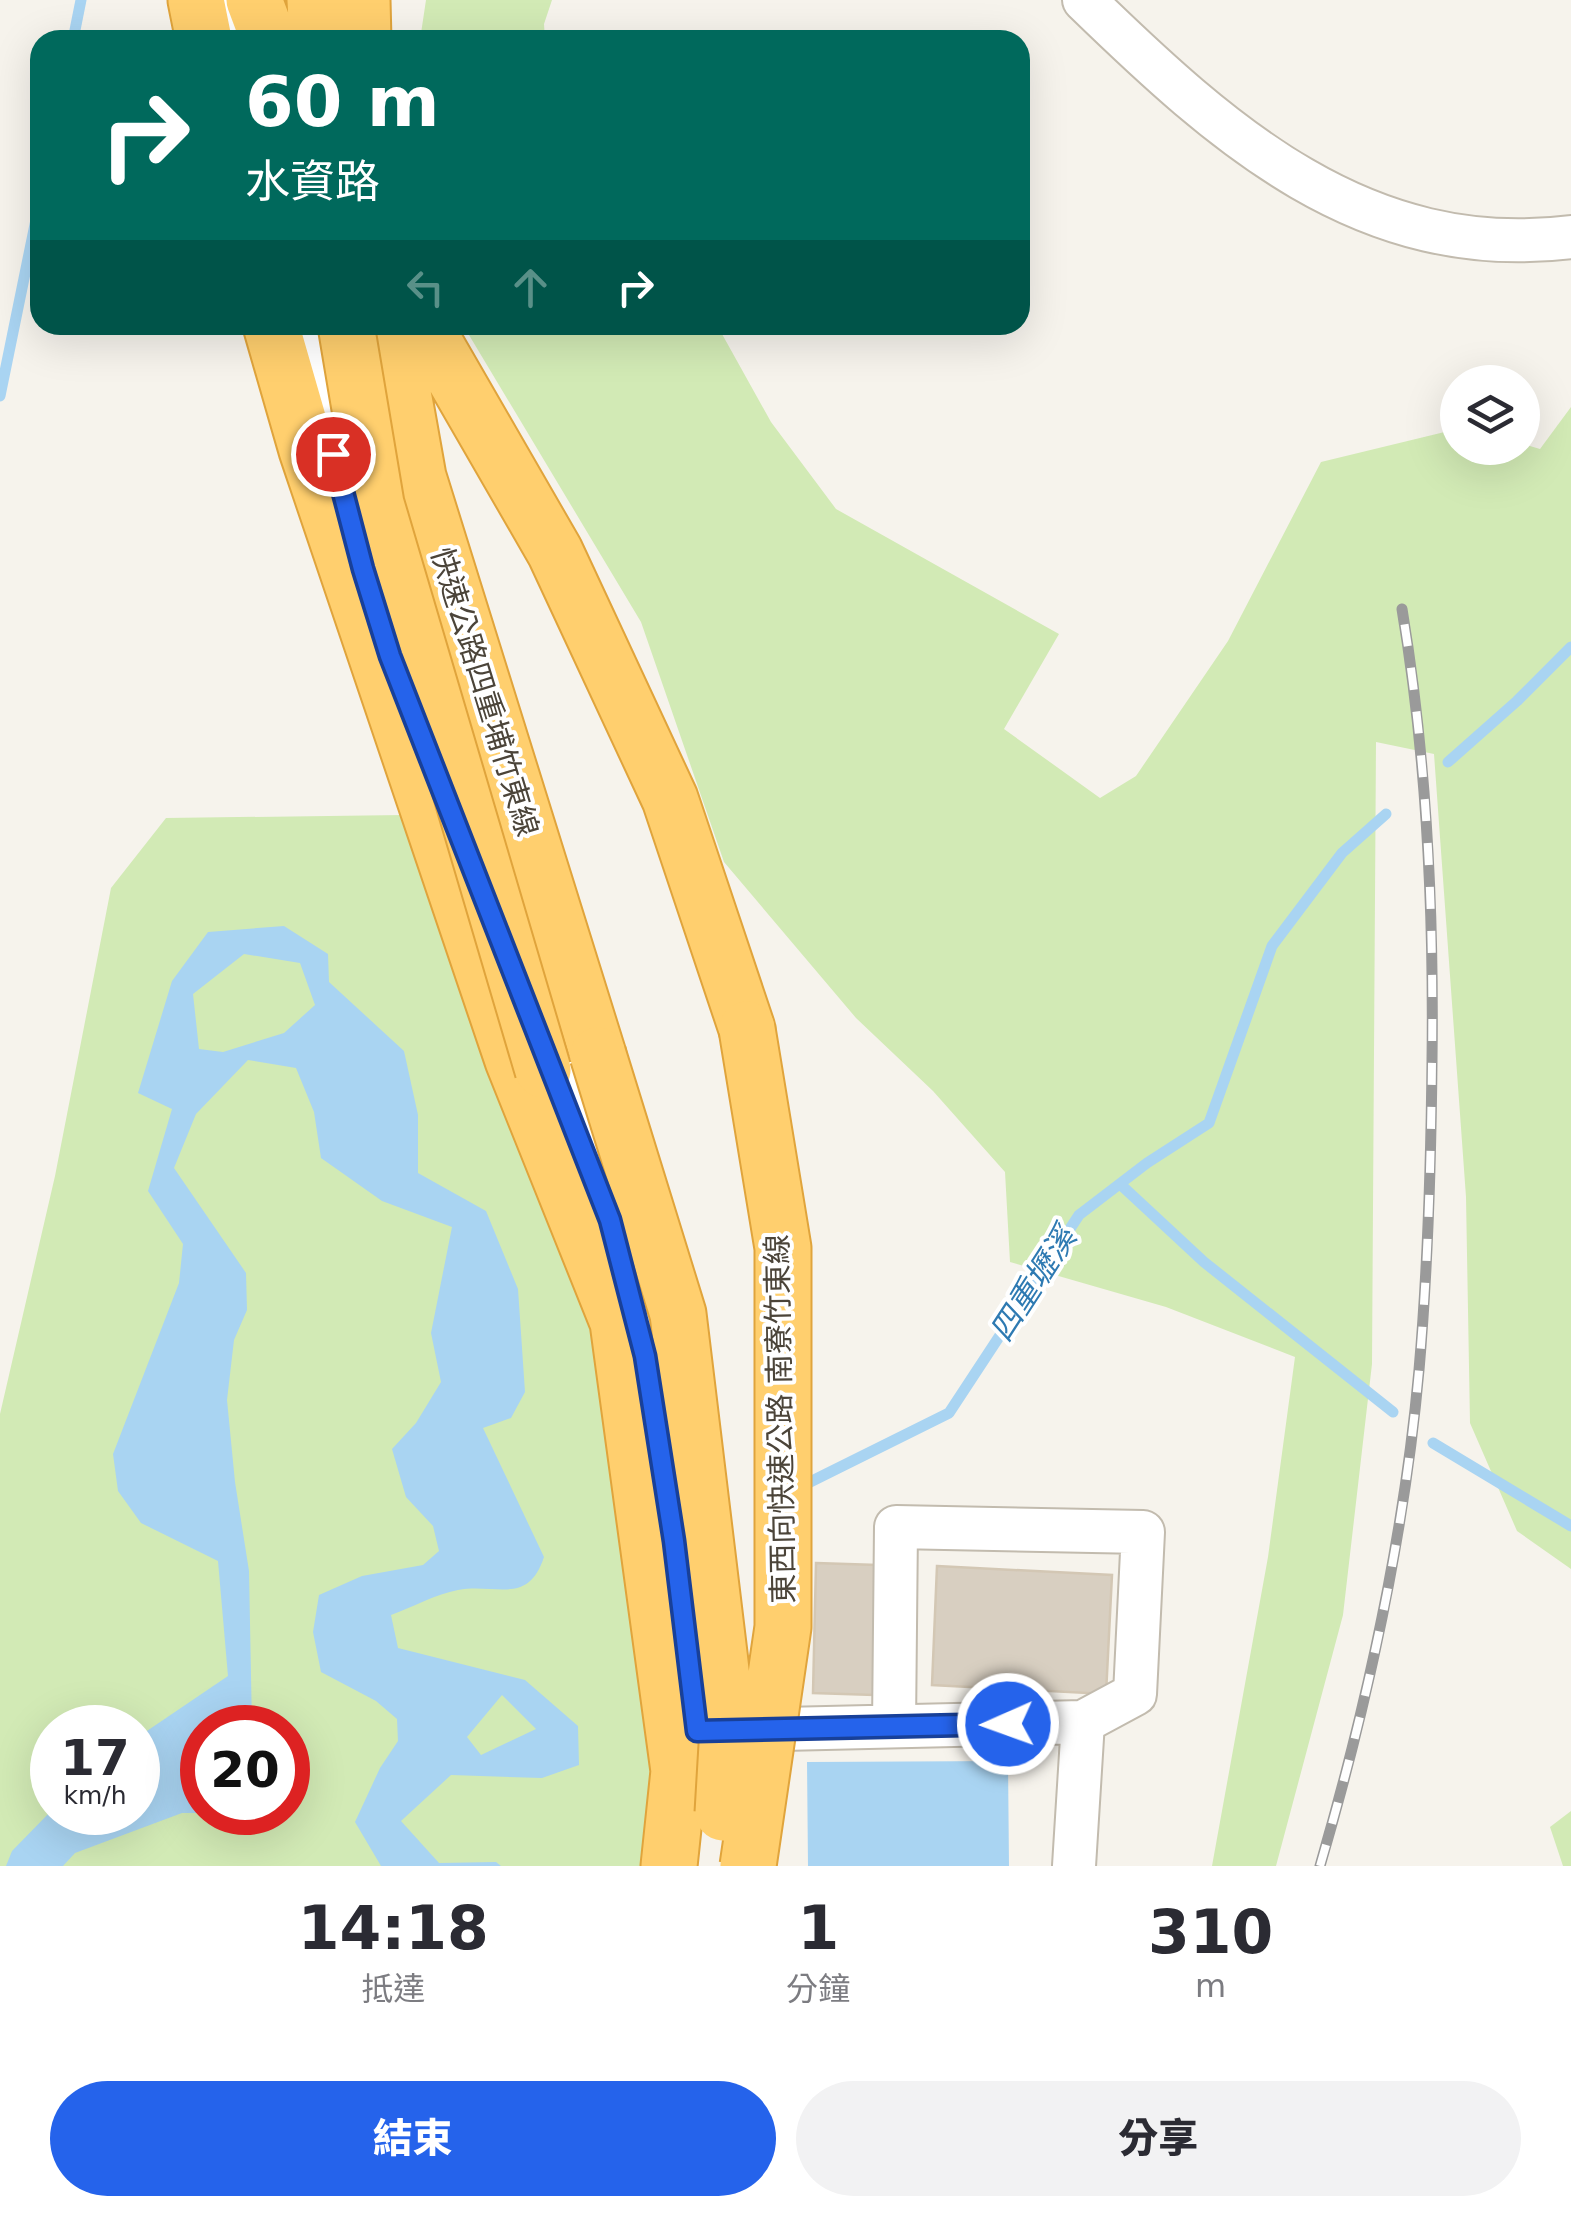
<!DOCTYPE html>
<html lang="zh-TW">
<meta charset="utf-8">
<style>
body{margin:0;font-family:"DejaVu Sans","Noto Sans TC",sans-serif;background:#f2f2f3;color:#2b2b33;height:100vh;display:flex;flex-direction:column;font-size:38px;white-space:nowrap}
*{box-sizing:border-box;margin:0}
p{font-size:32px;color:#7c7c81}
.icon{flex:none;width:55px;height:55px;fill:none;stroke:currentColor;stroke-width:2;stroke-linecap:round;stroke-linejoin:round}
.map{position:relative;height:1866px;overflow:hidden}
.details{display:flex;flex-direction:column;background:#fff;flex:1}
.details>*{flex:none}
.top-card{position:absolute;left:30px;top:30px;width:1000px;height:305px;border-radius:30px;box-shadow:0 10px 40px #0002;background:#00695c;color:#fff;overflow:hidden}
.controls{position:absolute;left:1440px;top:365px;display:grid;gap:20px}
.controls a{display:grid;place-items:center;width:100px;height:100px;border-radius:50%;background:#fff;box-shadow:0 10px 40px #0002;font-size:50px}
.speed{position:absolute;left:30px;top:1705px;display:flex;gap:20px;font-size:50px;font-weight:700;text-align:center}
.speed>*{display:grid;place-content:center;width:130px;height:130px;border-radius:50%;background:#fff;box-shadow:0 10px 40px #0002;line-height:1}
.speed small{font-size:25px;font-weight:400}
.speed .limit{border:15px solid #d22;background:#fff;color:#111}
.pin{position:absolute;display:grid;place-items:center;width:85px;height:85px;color:#fff;margin:-42px;border:5px solid #fff;border-radius:50%;box-shadow:0 2px 10px #0007}
.me{position:absolute;width:110px;margin:-55px;rotate:268deg;stroke-linejoin:round;filter:drop-shadow(0 0 8px #0008)}
.turn{display:flex;align-items:center;gap:35px;height:210px;padding:0 50px;font-size:45px}
.turn .icon{width:130px;height:130px;stroke-width:2.5}
.turn b{display:block;font-size:70px;line-height:85px}
.lanes{display:flex;align-items:center;height:95px;padding:0 50px;background:#0003;justify-content:center;gap:50px;direction:ltr}
.lanes .off{opacity:.35}
.eta{display:flex;justify-content:space-evenly;align-items:center;height:170px;text-align:center}
.eta b{font-size:60px;font-weight:800;line-height:70px}
.button{display:flex;gap:20px;margin-top:auto;padding:20px 50px}
.button a{flex:1;height:115px;border-radius:60px;background:#2563eb;color:#fff;font-size:40px;font-weight:800;line-height:115px;text-align:center}
.button a+a{background:#f2f2f3;color:#2b2b33}
.map>svg:first-child{display:block}
.green{fill:#d2eab5;fill-rule:evenodd}
.water{fill:#a9d4f2;fill-rule:evenodd}
.lines{fill:none;stroke-linecap:round;stroke-linejoin:round}
.stream{stroke:#a9d4f2;stroke-width:11}
.building{fill:#d8cfc1;stroke:#d3c7b4;stroke-width:2.5}
.minor-casing{stroke:#c2bbae;stroke-width:46}
.highway-casing{stroke:#e0a43c;stroke-width:59}
.minor{stroke:#fff;stroke-width:42}
.highway{stroke:#ffcf6e;stroke-width:55}
.rail-casing{stroke:#9a9a9a;stroke-width:11}
.rail{stroke:#fff;stroke-width:8;stroke-dasharray:22;stroke-linecap:butt}
.highway-bridge-casing{stroke:#e0a43c;stroke-width:59;stroke-linecap:butt}
.highway-bridge{stroke:#ffcf6e;stroke-width:55}
.route-casing{stroke:#184099;stroke-width:25}
.route{stroke:#2563eb;stroke-width:18}
.labels{text-anchor:middle;dominant-baseline:central;stroke-width:8;stroke-linejoin:round;paint-order:stroke}
.street-label{font-size:30px;fill:#4b4439;stroke:#fff}
.water-label{font-size:32px;font-style:italic;fill:#2e7ab2;stroke:#fff}
</style>
<div class="map">
<svg width="1571" height="1866" viewBox="0 0 1571 1866">
<rect width="100%" height="100%" fill="#f6f3ec"/>
<path class="green" d="M426,0H552L544,24L545,40H420Z
M463,325H717L771,422L836,509L1059,634L1004,729L1100,798L1136,776L1228,641L1321,462L1457,429L1458,448H1522L1523,444L1540,449L1571,407V1569L1517,1531L1470,1423L1466,1197L1434,754L1376,742L1372,1364L1343,1615L1276,1866H1212L1268,1557L1295,1357L1166,1307L1010,1262L1005,1172L933,1091L856,1018L724,862L641,622Z
M403,815L587,1306L631,1523L662,1772L649,1866H0V1414L55,1176L111,888L166,818ZM52,1728H138V1812H52ZM202,1728H288V1812H202Z
M1571,1811V1866H1563L1550,1827Z"/>
<path class="water" d="M284,926L328,954L329,982L404,1051L418,1115V1173L486,1211L518,1289L525,1392L511,1418L483,1428L544,1557C528,1606 496,1583 458,1590C436,1594 413,1607 391,1615L398,1648L525,1680L578,1726L579,1765L542,1778L451,1775L401,1821L439,1863L496,1862L501,1866H381L355,1822L380,1768L398,1741L397,1719L376,1701L321,1672L313,1632L319,1595L362,1576L423,1565L439,1551L433,1526L406,1497L392,1449L416,1423L441,1382L431,1333L452,1227L382,1201L321,1158L314,1112L296,1068L248,1060L196,1114L174,1168L246,1273L247,1310L234,1340L227,1400L235,1482L249,1571L252,1727L202,1728V1743L187,1754L181,1783L202,1784V1812L218,1813H182L75,1853L63,1866H6L12,1851L52,1810V1812H138V1737L228,1676L218,1561L141,1523L118,1491L113,1454L179,1283L183,1244L148,1191L172,1109L138,1093L172,981L208,932ZM244,954L300,963L315,1005L284,1033L223,1052L199,1049L193,994ZM502,1695L536,1729L481,1755L467,1737Z
M1008,1761L1009,1866H808L807,1762Z"/>
<g class="lines">
<path class="stream" d="M73,40L81,0
M0,396L40,200
M1448,762L1517,701L1571,647
M1120,1184L1204,1262L1393,1412
M1433,1443L1571,1526
M800,1487L949,1413L1079,1215L1147,1163L1209,1123L1272,946L1342,853L1386,814"/>
</g>
<path class="building" d="M816,1563L877,1565L874,1695L813,1693Z
M937,1566L1112,1575L1106,1694L932,1685Z"/>
<g class="lines">
<defs>
<path id="minor" d="M224,0L233,40
M1084,0C1222,134 1364,263 1571,237
M307,325L330,444
M540,1038L610,1220L630,1297
M894,1726L896,1527L1143,1532L1135,1694L1083,1722L1074,1866
M738,1730L1083,1722"/>
<path id="highway" d="M196,0L204,40
M254,0L269,40
M315,0L317,40
M362,0L363,40
M271,325L307,450L513,1060L618,1322L679,1771L669,1866
M391,325L418,477L598,1055
M424,325L555,552L670,799L747,1029"/>
</defs>
<use href="#minor" class="minor-casing"/>
<use href="#highway" class="highway-casing"/>
<use href="#minor" class="minor"/>
<use href="#highway" class="highway"/>
<defs>
<path id="rail" d="M1320,1866C1367,1705 1404,1538 1419,1370C1428,1267 1431,1164 1432,1061C1434,909 1427,759 1402,609"/>
</defs>
<use href="#rail" class="rail-casing"/>
<use href="#rail" class="rail"/>
<defs>
<path id="highway-bridge" d="M346,325L376,504L543,1070
M747,1029L783,1248V1627L748,1866
M598,1055L678,1314L728,1728L723,1813"/>
</defs>
<use href="#highway-bridge" class="highway-bridge-casing"/>
<use href="#highway-bridge" class="highway-bridge"/>
</g>
<g class="lines">
<defs>
<path id="route" d="M333,454L363,569L390,656L610,1220L645,1356L674,1541L697,1731L1008,1724"/>
</defs>
<use href="#route" class="route-casing"/>
<use href="#route" class="route"/>
</g>
<g class="labels">
<g class="street-label">
<text transform="translate(485 692) rotate(73)">快速公路四重埔竹東線</text>
<text transform="translate(780 1419) rotate(-91)">東西向快速公路 南寮竹東線</text>
</g>
<g class="water-label">
<text transform="translate(1033 1284) rotate(-57)">四重壢溪</text>
</g>
</g>
</svg>
<div class="controls">
<a><svg class="icon" aria-label="layers" viewBox="0 0 24 24"><path d="M12 4l9 5-9 5-9-5zM3 14l9 5 9-5"/></svg></a>
</div>
<div class="speed"><div>17<small>km/h</small></div><div class="limit">20</div></div>
<div class="pin" style="left:333px;top:454px;background:#d93025"><svg class="icon" aria-label="arrive" viewBox="0 0 24 24"><path d="M6 21V4h12l-3 4 3 4H6"/></svg></div>
<svg class="me" style="left:1008px;top:1724px" viewBox="-20 -20 40 40"><circle r="17" fill="#2563eb" stroke="#fff" stroke-width="3"/><path d="M0-11L8 9 0 5-8 9z" fill="#fff"/></svg>
<div class="top-card">
<div class="turn"><svg class="icon" aria-label="right" viewBox="0 0 24 24"><path d="M7 20v-9h11M14 6l5 5-5 5"/></svg><div><b>60 m</b>水資路</div></div>
<div class="lanes"><svg class="icon off" aria-label="left" viewBox="0 0 24 24"><path d="M17 20v-9H6M10 6l-5 5 5 5"/></svg><svg class="icon off" aria-label="ahead" viewBox="0 0 24 24"><path d="M12 20V5M6 11l6-6 6 6"/></svg><svg class="icon" aria-label="right" viewBox="0 0 24 24"><path d="M7 20v-9h11M14 6l5 5-5 5"/></svg></div>
</div>
</div>
<section class="details">
<div class="eta">
<div><b>14:18</b><p>抵達</p></div>
<div><b>1</b><p>分鐘</p></div>
<div><b>310</b><p>m</p></div>
</div>
<div class="button"><a>結束</a><a>分享</a></div>
</section>
